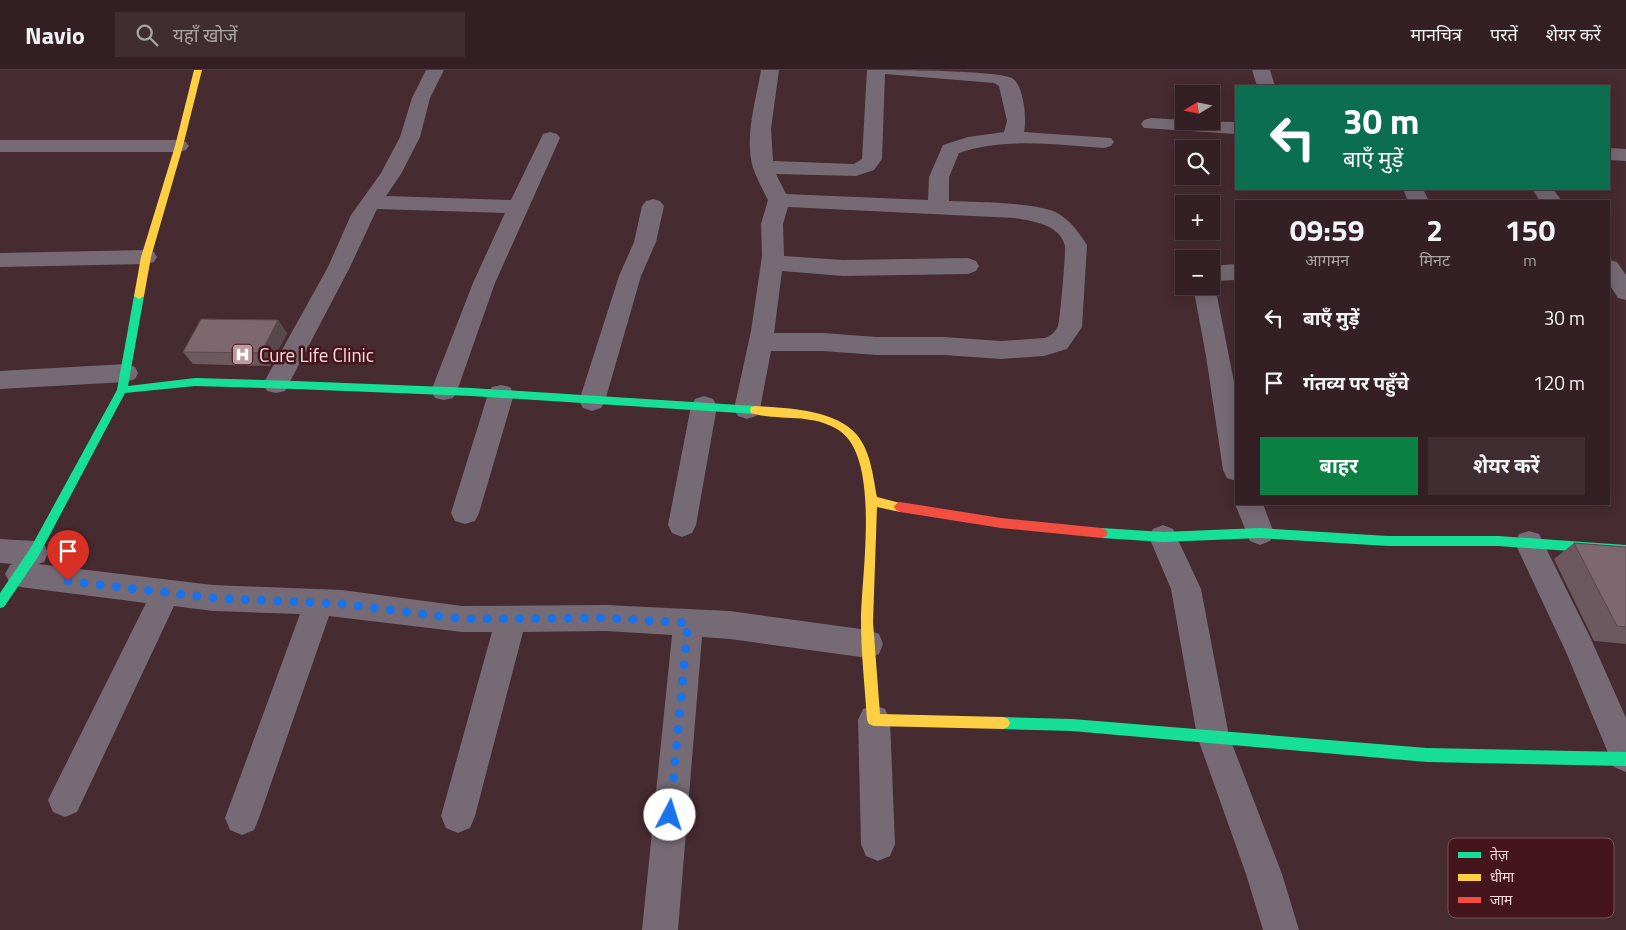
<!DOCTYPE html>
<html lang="hi">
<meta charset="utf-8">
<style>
body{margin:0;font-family:"Titillium Web","Noto Sans Devanagari",sans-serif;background:#3f2d31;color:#f1f3f6;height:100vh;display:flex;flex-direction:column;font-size:19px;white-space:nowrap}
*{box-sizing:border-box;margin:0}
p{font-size:16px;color:#a9a3a6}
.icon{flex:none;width:28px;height:28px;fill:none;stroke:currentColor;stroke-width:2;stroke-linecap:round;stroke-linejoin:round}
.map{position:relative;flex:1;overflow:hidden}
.side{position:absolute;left:1235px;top:130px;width:375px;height:305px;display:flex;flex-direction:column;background:#342024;border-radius:0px;box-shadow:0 2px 12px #0003,0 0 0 1px #4e3e41}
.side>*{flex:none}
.top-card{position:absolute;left:1235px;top:15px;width:375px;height:105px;border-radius:0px;box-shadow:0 2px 12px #0003,0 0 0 1px #4e3e41;background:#0b6e4f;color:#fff;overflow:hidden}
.needle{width:32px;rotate:260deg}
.fabs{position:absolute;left:1175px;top:15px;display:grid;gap:10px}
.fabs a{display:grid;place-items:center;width:45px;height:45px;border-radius:0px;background:#342024;box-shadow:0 2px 12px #0003,0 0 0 1px #4e3e41;font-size:25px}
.pin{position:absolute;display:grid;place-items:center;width:42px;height:42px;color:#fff;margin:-51px -21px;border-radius:50% 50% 50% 0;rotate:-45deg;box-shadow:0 0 5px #0007}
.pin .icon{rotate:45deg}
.me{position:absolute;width:55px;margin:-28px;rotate:5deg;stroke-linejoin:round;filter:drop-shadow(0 0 4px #0008)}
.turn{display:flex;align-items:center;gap:18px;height:105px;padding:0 25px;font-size:22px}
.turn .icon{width:65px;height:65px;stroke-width:2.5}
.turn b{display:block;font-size:35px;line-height:42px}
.eta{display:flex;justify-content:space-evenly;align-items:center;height:85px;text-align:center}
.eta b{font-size:30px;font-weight:700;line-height:35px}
.primary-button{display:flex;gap:10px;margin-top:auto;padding:10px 25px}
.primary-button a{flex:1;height:58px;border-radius:0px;background:#0b8043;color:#fff;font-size:20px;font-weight:700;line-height:58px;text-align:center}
.primary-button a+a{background:#3f2d31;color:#f1f3f6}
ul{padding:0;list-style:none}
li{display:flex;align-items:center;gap:15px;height:65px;padding:0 25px}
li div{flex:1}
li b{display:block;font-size:19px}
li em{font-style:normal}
header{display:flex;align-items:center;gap:30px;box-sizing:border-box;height:70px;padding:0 25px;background:#342024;border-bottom:1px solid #4e3e41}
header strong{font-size:24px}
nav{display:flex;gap:28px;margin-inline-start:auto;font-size:18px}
.search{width:350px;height:45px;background:#3f2d31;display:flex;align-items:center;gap:12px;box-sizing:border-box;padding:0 18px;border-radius:0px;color:#a9a3a6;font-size:19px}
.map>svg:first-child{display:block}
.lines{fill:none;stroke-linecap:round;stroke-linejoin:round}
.street{fill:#766a74;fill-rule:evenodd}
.fast{fill:#16e098;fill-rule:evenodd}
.slow{fill:#ffcf43;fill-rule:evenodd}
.jam{fill:#f24e42;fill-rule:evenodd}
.wall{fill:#6c595f}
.shaded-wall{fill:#58484d}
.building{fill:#7e676e;stroke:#58484d}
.route{stroke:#1a73e8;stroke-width:9;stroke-dasharray:0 16.2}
.labels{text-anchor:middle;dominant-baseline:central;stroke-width:5;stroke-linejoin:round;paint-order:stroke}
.poi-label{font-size:19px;fill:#fad9dc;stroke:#45151e;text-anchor:start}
.key{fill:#45151e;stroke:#7b5057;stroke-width:1}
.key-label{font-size:14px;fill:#fad9dc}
</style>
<header>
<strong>Navio</strong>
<div class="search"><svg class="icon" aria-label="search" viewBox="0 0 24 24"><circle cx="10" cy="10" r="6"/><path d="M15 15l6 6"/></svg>यहाँ खोजें</div>
<nav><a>मानचित्र</a><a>परतें</a><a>शेयर करें</a></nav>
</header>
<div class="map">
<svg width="1626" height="860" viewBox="0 0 1626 860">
<rect width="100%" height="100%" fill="#462b30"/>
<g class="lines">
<path class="street" d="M426,0H444L430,28L420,67L401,104L386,126L511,130L543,64L550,62L557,64L560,68L495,213L457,321L453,328L444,330L435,328L431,321L473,213L505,143L377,139L350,197L285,321L276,323L267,321L263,314L328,197L351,145L381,103L400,67L412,28Z
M761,0H779L771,59L773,91L854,94L862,89L867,0C895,0 992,0 1012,8C1024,15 1027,50 1024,62L1111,68L1114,72L1111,76L1104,78C1056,75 1005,67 959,83L949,107V131C972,132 1042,132 1059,144C1072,152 1079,163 1087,175L1082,257L1067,279L1044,286L1001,289L944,285H877L823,281H771L760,339L756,346L747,349L738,346L734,339L751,261L762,186L761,154L768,130C763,120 757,109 753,98C744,67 756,31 761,0ZM885,4L994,13L999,16L1007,51L1004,62L968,67L943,75L929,107L928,130L786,124L776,104L856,106L874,100L882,89ZM788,137L1014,148C1031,151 1060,154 1065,176C1066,181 1060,251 1058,256C1055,262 1050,267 1044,268L1001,271L944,267H877L823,263H774L782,201L843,206L968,204L976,201L979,196L976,191L968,188L843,190L784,186L783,154Z
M1252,0H1270L1275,16H1257Z
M1151,48L1184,50V51L1236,52V64L1144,58L1141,54L1144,50Z
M0,70H179L186,72L189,76L186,80L179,82H0Z
M1609,78L1626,79V91L1609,90Z
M1403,119H1423L1429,131H1408Z
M1532,119H1553L1562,131H1540Z
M653,129L660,131L664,136L656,172L641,206L605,331L601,338L592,341L583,338L579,331L619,206L634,172L642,136L646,131Z
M146,180L154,182L157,187L154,192L146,194L0,197V183Z
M1609,190L1617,192L1626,205V230L1618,228L1609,214Z
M1236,194V210L1213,211L1215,216L1236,322V411L1227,408L1223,400L1206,286L1193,216H1211V196Z
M126,294L135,297L138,303L135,309L126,312L0,319V301Z
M501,315L510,317L514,324L479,443L475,451L465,454L455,451L451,443L488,324L492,317Z
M704,326L713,329L717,336L696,455L692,463L682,467L672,463L668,455L691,336L695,329Z
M1236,432V434H1263L1274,463L1270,471L1260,475L1250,471L1235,434Z
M1163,455L1173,459L1201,519L1229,666L1282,804L1299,860H1263L1246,804L1197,666L1171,519L1149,467L1153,459Z
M1529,461L1539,464L1591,569L1626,648V702L1614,697L1566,582L1515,473L1519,464Z
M0,469L34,471L44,474L48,483L44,492L38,494L213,515L342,520L462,536L606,535L730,541L868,560L879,564L883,574L879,584L868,588L730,569L702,567L678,860H642L672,565L606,561L523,562L475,746L470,758L458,763L446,758L441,746L492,562H462L329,546L259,748L254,760L242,765L230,760L225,748L300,544L213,541L174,536L77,742L65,747L53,742L48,730L146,533L20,517L10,513L5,504L10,495L13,494L0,493Z
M874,635L885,639L890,650L895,774L890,786L878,791L866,786L861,774L858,650L863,639Z"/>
<path class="fast" d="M139,223L144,226L128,316L195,308L295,311L471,318L755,336L760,340L755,344L471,326L295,319L195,316L125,323L38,487L4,537L0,538V523L30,479L117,320L134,226Z
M1102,458L1163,462L1260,458L1388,466H1498L1626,475V485L1498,476H1388L1260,468L1163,472L1102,468L1098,466L1096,463L1098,460Z
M1003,647L1072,649L1427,678L1626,682V696L1427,692L1072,661L1003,659L998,657L996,653L998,649Z"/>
<path class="slow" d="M194,0H202L183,76L151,187L144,226L139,229L134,226L141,187L175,76Z
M755,336C786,338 836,339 857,365C871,382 873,407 877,427L904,434L906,437L904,440L900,442L877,437L873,552L880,644L1003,647L1008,649L1010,653L1008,657L1003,659L874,656L869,654L867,650C865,617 861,584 861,551C861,506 881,390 840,361C811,342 780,352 751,343L750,340L751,337Z"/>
<path class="jam" d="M900,432L1001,448L1102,458L1106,460L1108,463L1106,466L1102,468L1001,458L900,442L896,440L894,437L896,434Z"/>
</g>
<path class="wall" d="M278,250L287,263L270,296L193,294L183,282Z
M1574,473L1626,477V574L1594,571L1554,489Z"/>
<path class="shaded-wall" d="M278,250L287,263L270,296L261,283Z"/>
<path class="building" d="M201,249L278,250L261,283L183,282Z
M1574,473L1626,477V557L1617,556Z"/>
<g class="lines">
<path class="route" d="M68,511L213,528L342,534L462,549L606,548L688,553L670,745"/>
</g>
<defs>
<symbol id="hospital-square" viewBox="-11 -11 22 22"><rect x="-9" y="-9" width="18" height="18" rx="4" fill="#bb9ca0" stroke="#45151e"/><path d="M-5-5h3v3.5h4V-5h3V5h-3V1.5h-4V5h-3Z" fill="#fff"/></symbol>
</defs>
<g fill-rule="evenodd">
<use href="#hospital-square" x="230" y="272" width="25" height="25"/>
</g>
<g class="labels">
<g class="poi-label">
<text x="259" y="284">Cure Life Clinic</text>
</g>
</g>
<rect x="1448" y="768" width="166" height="80" rx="8" class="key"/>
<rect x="1458" y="782" width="23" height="6" fill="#16e098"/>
<rect x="1458" y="804" width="23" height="7" fill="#ffcf43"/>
<rect x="1458" y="827" width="23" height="6" fill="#f24e42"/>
<g class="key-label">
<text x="1490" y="790">तेज़</text>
<text x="1490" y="812">धीमा</text>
<text x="1490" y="835">जाम</text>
</g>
</svg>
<div class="fabs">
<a><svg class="needle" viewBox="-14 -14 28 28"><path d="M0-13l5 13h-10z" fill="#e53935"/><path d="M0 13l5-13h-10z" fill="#a9a3a6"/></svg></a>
<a><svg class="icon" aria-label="search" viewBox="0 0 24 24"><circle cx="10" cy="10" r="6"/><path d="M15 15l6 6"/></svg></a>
<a>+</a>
<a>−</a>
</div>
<div class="pin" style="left:68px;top:511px;background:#d93025"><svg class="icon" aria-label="arrive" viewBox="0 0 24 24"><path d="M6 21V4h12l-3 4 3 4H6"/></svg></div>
<svg class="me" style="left:670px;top:745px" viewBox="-20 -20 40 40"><circle r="19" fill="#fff"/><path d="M0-13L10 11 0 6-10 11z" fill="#1a73e8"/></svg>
<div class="top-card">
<div class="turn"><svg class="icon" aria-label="left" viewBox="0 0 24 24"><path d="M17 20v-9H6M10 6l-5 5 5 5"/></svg><div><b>30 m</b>बाएँ मुड़ें</div></div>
</div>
<section class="side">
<div class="eta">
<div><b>09:59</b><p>आगमन</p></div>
<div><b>2</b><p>मिनट</p></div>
<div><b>150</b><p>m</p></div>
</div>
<ul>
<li><svg class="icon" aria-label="left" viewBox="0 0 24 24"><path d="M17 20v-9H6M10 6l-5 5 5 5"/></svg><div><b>बाएँ मुड़ें</b></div><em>30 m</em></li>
<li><svg class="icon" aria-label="arrive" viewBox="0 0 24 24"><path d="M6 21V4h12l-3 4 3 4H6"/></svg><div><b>गंतव्य पर पहुँचे</b></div><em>120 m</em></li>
</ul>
<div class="primary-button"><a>बाहर</a><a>शेयर करें</a></div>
</section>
</div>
